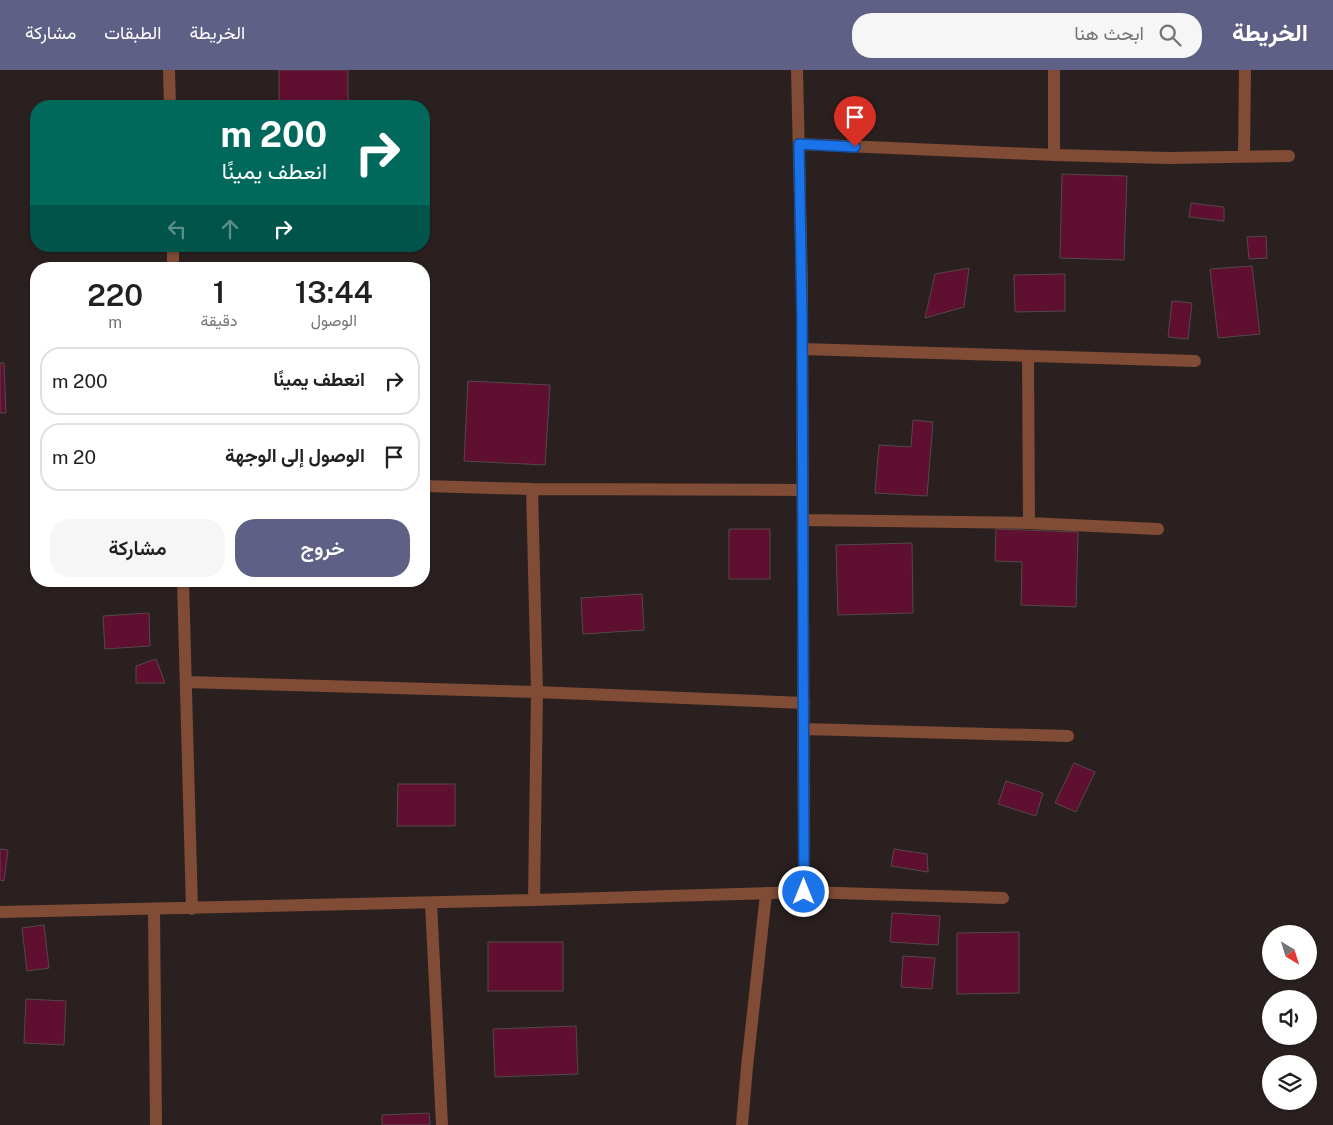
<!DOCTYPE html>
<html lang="ar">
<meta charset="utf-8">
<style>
body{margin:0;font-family:"Public Sans",Vazirmatn,sans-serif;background:#f6f6f6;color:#202124;direction:rtl;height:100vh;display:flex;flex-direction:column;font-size:19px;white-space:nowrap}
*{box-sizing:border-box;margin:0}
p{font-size:16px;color:#757577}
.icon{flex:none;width:28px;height:28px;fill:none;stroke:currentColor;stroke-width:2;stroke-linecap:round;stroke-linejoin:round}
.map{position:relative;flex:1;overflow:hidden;direction:ltr}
.side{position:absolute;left:30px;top:192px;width:400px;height:325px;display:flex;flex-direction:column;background:#fff;border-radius:20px;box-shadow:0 1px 4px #0004;direction:rtl}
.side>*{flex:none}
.hud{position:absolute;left:30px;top:30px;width:400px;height:152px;border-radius:20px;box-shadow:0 1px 4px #0004;direction:rtl;background:#00695c;color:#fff;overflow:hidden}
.needle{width:32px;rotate:142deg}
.fabs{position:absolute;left:1262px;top:855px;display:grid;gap:10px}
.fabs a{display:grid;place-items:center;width:55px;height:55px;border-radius:50%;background:#fff;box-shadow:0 1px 4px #0004;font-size:25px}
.pin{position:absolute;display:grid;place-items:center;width:42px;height:42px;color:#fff;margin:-51px -21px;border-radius:50% 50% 50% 0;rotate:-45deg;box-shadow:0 0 5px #0007}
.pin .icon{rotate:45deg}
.me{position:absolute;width:55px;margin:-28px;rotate:0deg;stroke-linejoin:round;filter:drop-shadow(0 0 4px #0008)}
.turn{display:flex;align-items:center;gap:18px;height:105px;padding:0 20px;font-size:22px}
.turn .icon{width:65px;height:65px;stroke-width:2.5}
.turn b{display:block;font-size:35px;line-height:42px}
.lanes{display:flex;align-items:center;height:48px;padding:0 20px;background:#0003;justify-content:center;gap:25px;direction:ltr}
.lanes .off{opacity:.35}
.eta{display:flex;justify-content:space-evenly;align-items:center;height:85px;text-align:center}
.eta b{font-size:30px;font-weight:600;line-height:35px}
.cta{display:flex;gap:10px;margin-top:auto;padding:10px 20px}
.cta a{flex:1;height:58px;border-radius:20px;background:#5e6185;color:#fff;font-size:20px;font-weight:600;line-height:58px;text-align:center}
.cta a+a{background:#f6f6f6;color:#202124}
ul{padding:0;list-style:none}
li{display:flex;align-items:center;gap:15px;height:68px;margin:0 10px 8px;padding:0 10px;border:2px solid #e0e0e0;border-radius:20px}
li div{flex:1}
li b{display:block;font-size:19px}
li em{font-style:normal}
header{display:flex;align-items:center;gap:30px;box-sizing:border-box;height:70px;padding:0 25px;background:#5e6185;color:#fff}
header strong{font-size:24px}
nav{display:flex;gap:28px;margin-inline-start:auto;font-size:18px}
.search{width:350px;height:45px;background:#f6f6f6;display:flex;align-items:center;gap:12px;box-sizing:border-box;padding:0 18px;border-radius:20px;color:#757577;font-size:19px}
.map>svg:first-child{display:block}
.building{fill:#5f0f30;stroke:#53484b}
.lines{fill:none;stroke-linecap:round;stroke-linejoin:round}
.minor{stroke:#804c36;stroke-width:12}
.route-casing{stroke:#114b97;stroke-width:12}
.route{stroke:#1a73e8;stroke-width:9}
</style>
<header>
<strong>الخريطة</strong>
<div class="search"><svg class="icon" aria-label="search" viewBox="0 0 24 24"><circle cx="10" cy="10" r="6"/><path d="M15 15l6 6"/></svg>ابحث هنا</div>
<nav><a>الخريطة</a><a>الطبقات</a><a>مشاركة</a></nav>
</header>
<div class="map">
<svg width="1333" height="1055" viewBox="0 0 1333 1055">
<rect width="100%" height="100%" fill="#2a201f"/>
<path class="building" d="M279,0H348V36H279Z
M1062,104L1127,106L1124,190L1060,188Z
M1191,133L1224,137V151L1189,147Z
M1266,166L1267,188L1249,189L1247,167Z
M1252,196L1260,264L1218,268L1210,199Z
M969,198L964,237L925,248L935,204Z
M1065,204V241L1015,242L1014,205Z
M1172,231L1192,233L1188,269L1168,267Z
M0,293H4L6,343H0Z
M468,311L550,315L545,395L464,391Z
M424,313H429L428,366H424Z
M913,350L933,352L927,426L875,423L879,375L911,377Z
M729,459H770V509H729Z
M996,459L1078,462L1076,537L1021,535L1022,492L995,491Z
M912,473L913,543L838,545L836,475Z
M642,524L644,560L583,564L581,528Z
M149,543L150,576L105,579L103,546Z
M156,589L165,613H136V596Z
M1074,693L1095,702L1076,742L1055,733Z
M1006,711L1043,723L1036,746L998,734Z
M398,714H455V756H397Z
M0,779L8,780L4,811L0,810Z
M894,779L927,784L928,802L891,796Z
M892,843L940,846L938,875L890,872Z
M44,855L49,898L27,901L22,858Z
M1019,862V923L957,924V863Z
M488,872H563V921H488Z
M903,886L935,888L932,919L901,917Z
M26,929L66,931L64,975L24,973Z
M576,956L578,1004L495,1007L493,959Z
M429,1043L430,1055H382V1045Z"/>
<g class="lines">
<path class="minor" d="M169,0L170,36
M797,0L802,218L804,822
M799,74L1054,85L1168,88L1289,86
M1054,85V0
M1244,86L1245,0
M173,176V199
M802,279L1195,291
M1028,286L1029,453
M424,416L532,419L803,420
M532,419L537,622L534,830
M803,450L1029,453L1158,459
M183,511L192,839
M186,612L537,622L804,633
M804,659L1068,666
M431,833L442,1055
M154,839L156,1055
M0,842L534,830L804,822L1003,828
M742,1055L747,997L766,824"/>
</g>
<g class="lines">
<defs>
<path id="route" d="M804,822L802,248L799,74L855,77"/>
</defs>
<use href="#route" class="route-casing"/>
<use href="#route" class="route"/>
</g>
</svg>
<div class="fabs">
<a><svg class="needle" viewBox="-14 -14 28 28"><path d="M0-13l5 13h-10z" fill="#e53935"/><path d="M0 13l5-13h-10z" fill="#757577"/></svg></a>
<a><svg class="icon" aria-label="sound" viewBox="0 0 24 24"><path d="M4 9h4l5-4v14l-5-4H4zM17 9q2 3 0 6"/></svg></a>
<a><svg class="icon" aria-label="layers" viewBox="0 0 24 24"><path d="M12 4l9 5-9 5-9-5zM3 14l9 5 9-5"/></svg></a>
</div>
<div class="pin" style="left:855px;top:77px;background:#d93025"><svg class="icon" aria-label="arrive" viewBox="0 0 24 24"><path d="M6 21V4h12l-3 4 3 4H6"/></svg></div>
<svg class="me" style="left:804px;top:822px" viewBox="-20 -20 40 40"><circle r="17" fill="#1a73e8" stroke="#fff" stroke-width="3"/><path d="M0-11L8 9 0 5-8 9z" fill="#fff"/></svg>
<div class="hud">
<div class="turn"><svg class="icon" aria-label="right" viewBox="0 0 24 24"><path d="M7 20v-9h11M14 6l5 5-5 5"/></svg><div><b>200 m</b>انعطف يمينًا</div></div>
<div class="lanes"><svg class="icon off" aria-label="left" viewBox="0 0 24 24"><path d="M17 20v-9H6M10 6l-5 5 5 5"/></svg><svg class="icon off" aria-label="ahead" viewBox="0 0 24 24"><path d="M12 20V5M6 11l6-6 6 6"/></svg><svg class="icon" aria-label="right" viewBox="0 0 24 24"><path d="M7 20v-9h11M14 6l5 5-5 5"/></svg></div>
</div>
<section class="side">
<div class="eta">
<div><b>13:44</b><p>الوصول</p></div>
<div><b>1</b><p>دقيقة</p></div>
<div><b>220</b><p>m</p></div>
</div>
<ul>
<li><svg class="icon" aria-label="right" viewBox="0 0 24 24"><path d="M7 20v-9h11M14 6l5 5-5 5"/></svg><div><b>انعطف يمينًا</b></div><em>200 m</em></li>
<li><svg class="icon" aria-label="arrive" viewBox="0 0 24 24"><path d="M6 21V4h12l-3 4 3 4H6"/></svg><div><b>الوصول إلى الوجهة</b></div><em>20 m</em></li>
</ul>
<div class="cta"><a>خروج</a><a>مشاركة</a></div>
</section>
</div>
